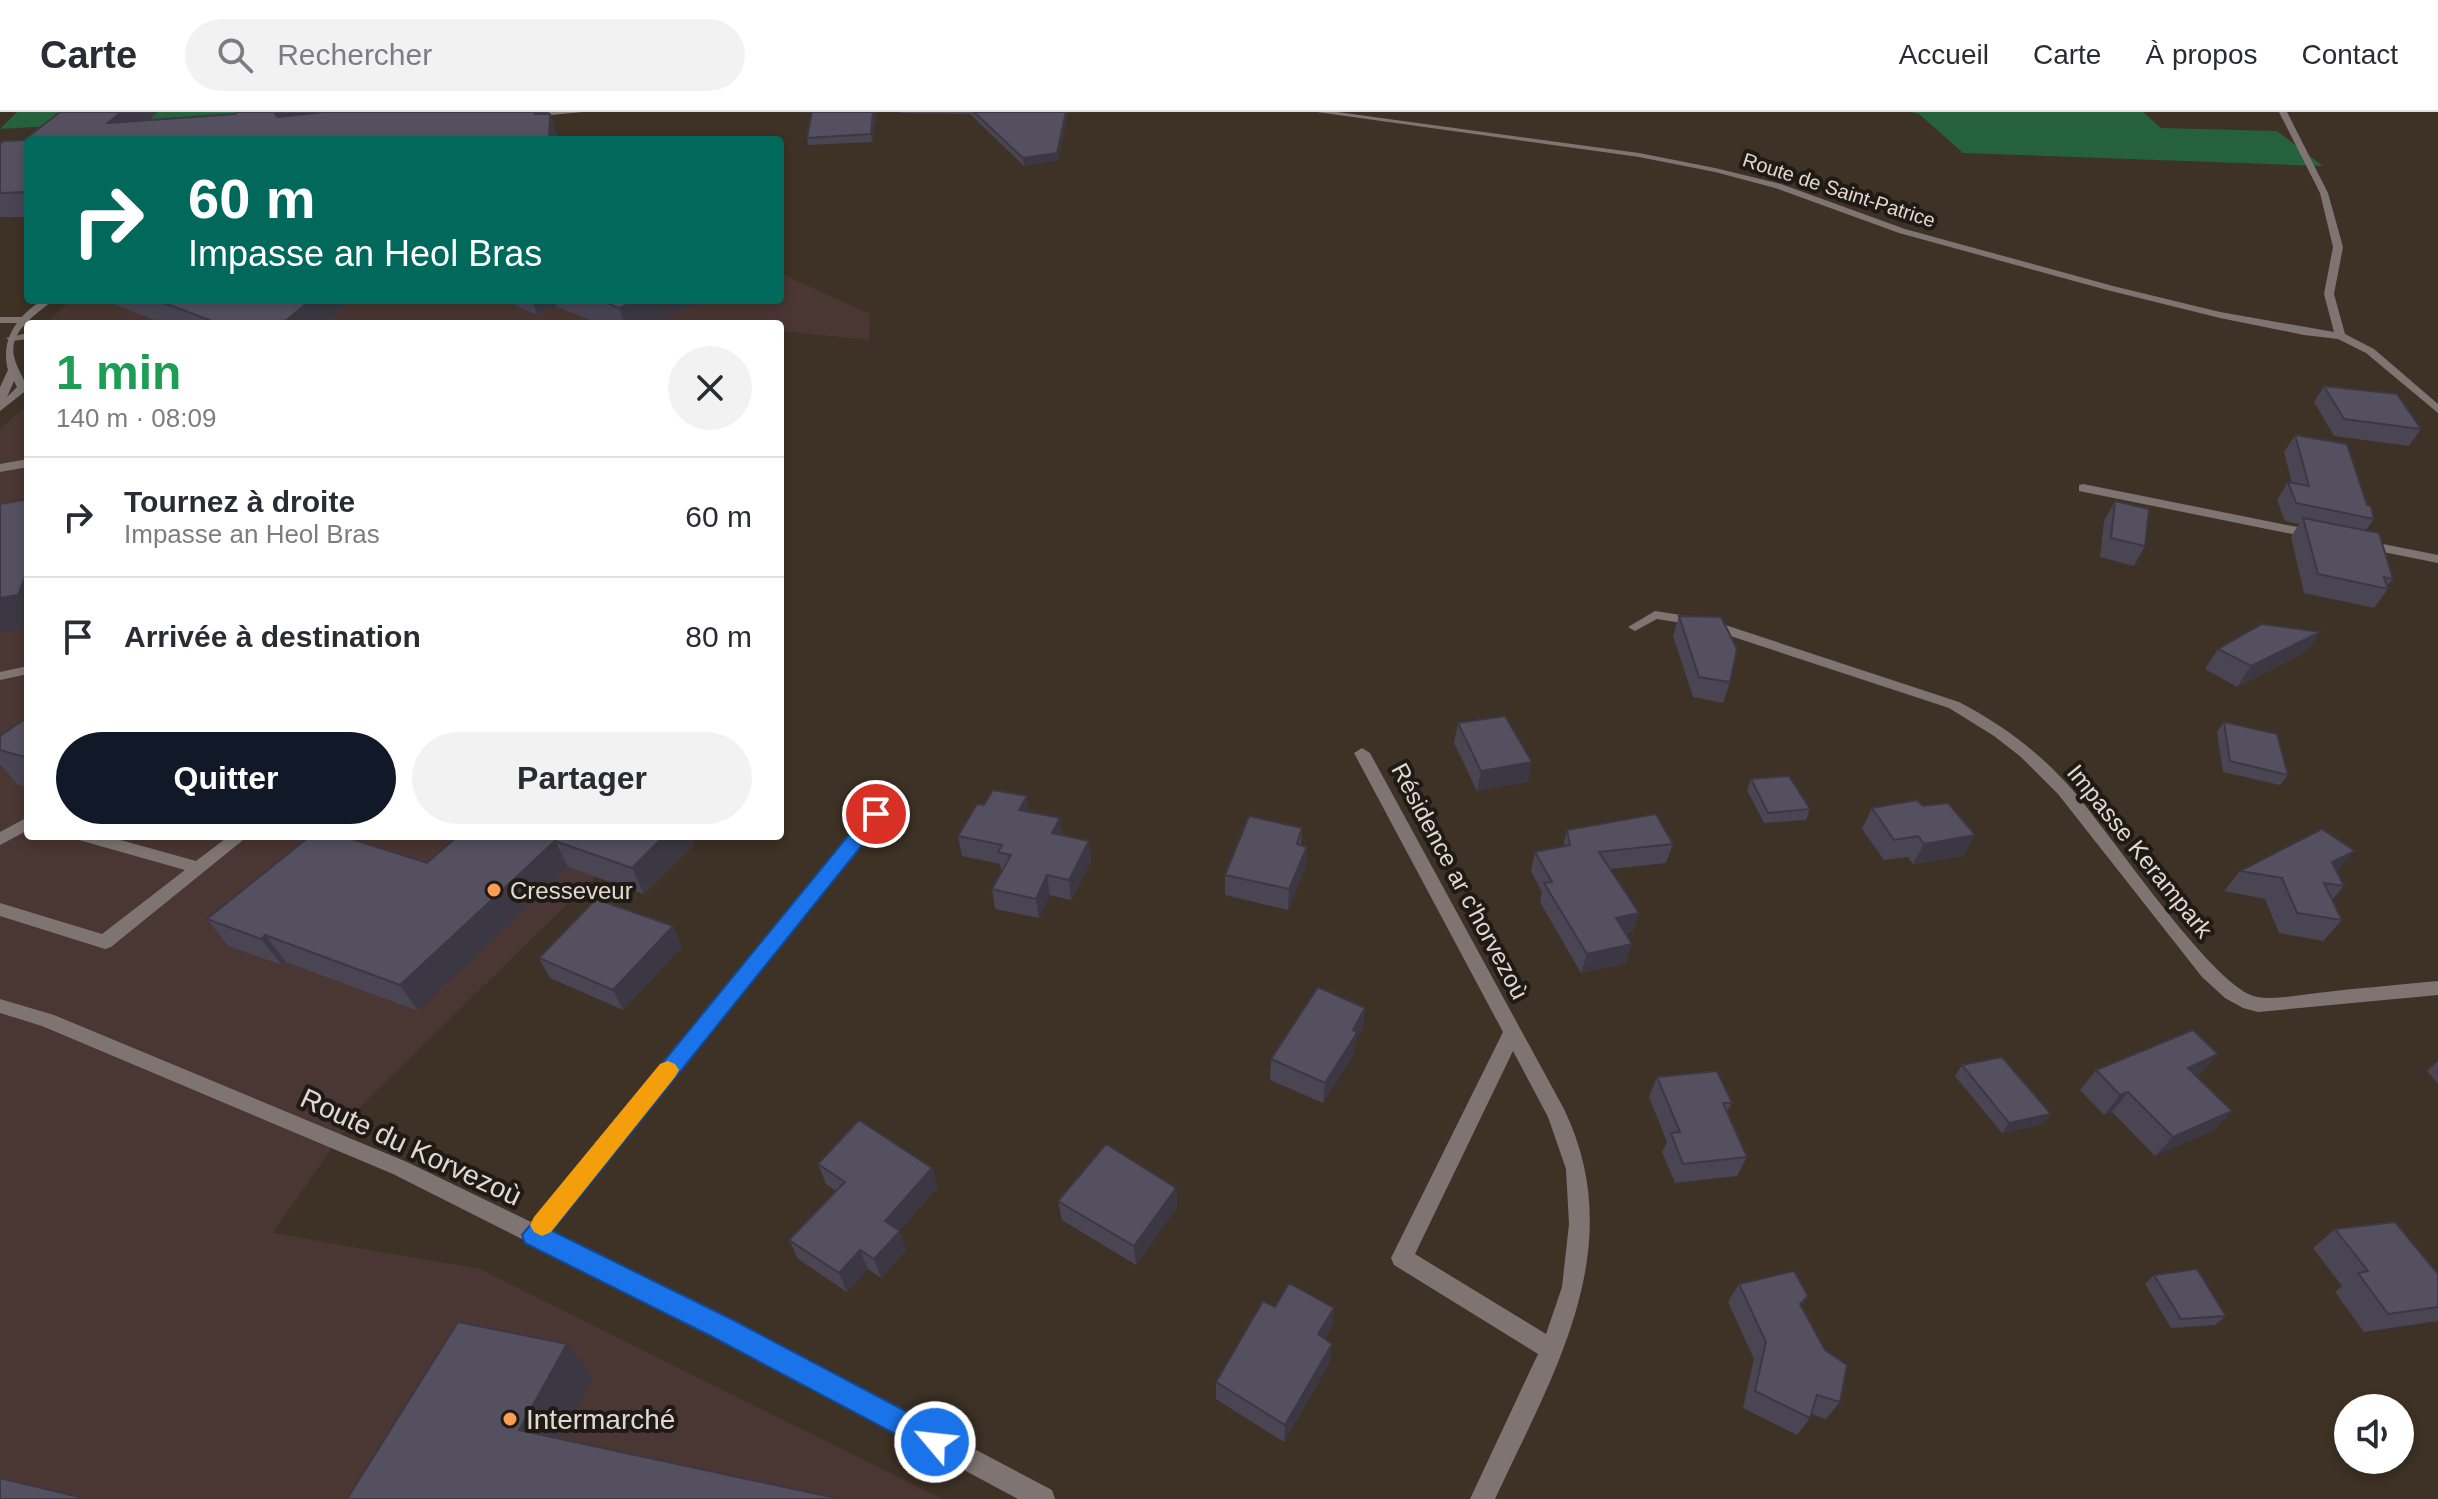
<!DOCTYPE html>
<html lang="fr">
<meta charset="utf-8">
<style>
body{margin:0;font-family:Helvetica,sans-serif;background:#f2f2f3;color:#2b2b33;height:100vh;display:flex;flex-direction:column;font-size:30px;white-space:nowrap}
*{box-sizing:border-box;margin:0}
p{font-size:26px;color:#7c7c81}
.icon{flex:none;width:44px;height:44px;fill:none;stroke:currentColor;stroke-width:2;stroke-linecap:round;stroke-linejoin:round}
.map{position:relative;flex:1;overflow:hidden}
.side{position:absolute;left:24px;top:208px;width:760px;height:520px;display:flex;flex-direction:column;background:#fff;border-radius:8px;box-shadow:0 4px 12px #0003}
.side>*{flex:none}
.hud{position:absolute;left:24px;top:24px;width:760px;height:168px;border-radius:8px;box-shadow:0 4px 12px #0003;background:#00695c;color:#fff;overflow:hidden}
.tools{position:absolute;left:2334px;top:1282px;display:grid;gap:16px}
.tools a{display:grid;place-items:center;width:80px;height:80px;border-radius:50%;background:#fff;box-shadow:0 4px 12px #0003;font-size:40px}
.pin{position:absolute;display:grid;place-items:center;width:68px;height:68px;color:#fff;margin:-34px;border:4px solid #fff;border-radius:50%;box-shadow:0 2px 8px #0007}
.me{position:absolute;width:88px;margin:-44px;rotate:298deg;stroke-linejoin:round;filter:drop-shadow(0 0 6px #0008)}
.turn{display:flex;align-items:center;gap:28px;height:168px;padding:0 32px;font-size:36px}
.turn .icon{width:104px;height:104px;stroke-width:2.5}
.turn b{display:block;font-size:56px;line-height:68px}
.round{display:grid;place-items:center;flex:none;width:84px;height:84px;border-radius:42px;background:#f2f2f3}
.headline{display:flex;align-items:center;justify-content:space-between;height:136px;padding:0 32px}
h1{font-size:48px;font-weight:700;line-height:60px;color:#1e9e55}
.button{display:flex;gap:16px;margin-top:auto;padding:16px 32px}
.button a{flex:1;height:92px;border-radius:48px;background:#111827;color:#fff;font-size:32px;font-weight:700;line-height:92px;text-align:center}
.button a+a{background:#f2f2f3;color:#2b2b33}
ul{padding:0;list-style:none}
li{display:flex;align-items:center;gap:24px;height:120px;padding:0 32px;border-top:2px solid #e1e1e2}
li div{flex:1}
li b{display:block;font-size:30px}
li em{font-style:normal}
header{display:flex;align-items:center;gap:48px;box-sizing:border-box;height:112px;padding:0 40px;background:#fff;border-bottom:2px solid #e1e1e2}
header strong{font-size:38px}
nav{display:flex;gap:44px;margin-inline-start:auto;font-size:28px}
.search{width:560px;height:72px;background:#f2f2f3;display:flex;align-items:center;gap:20px;box-sizing:border-box;padding:0 28px;border-radius:44px;color:#7c7c81;font-size:30px}
.map>svg:first-child{display:block}
.commercial{fill:#4a3633}
.green{fill:#24613c}
.lines{fill:none;stroke-linecap:round;stroke-linejoin:round}
.service{fill:#7e7572;fill-rule:evenodd}
.minor{fill:#7e7572;fill-rule:evenodd}
.wall{fill:#494553}
.shaded-wall{fill:#3c3843}
.building{fill:#555060;stroke:#3c3843;stroke-width:2}
.route{fill:#1a73e8;stroke:#114b97;stroke-width:2}
.slow{fill:#f59e0b}
.poi-dot{fill:#fc9d53;stroke:#201a15;stroke-width:3}
.labels{text-anchor:middle;dominant-baseline:central;stroke-width:8;stroke-linejoin:round;paint-order:stroke}
.far-street-label{font-size:20px;fill:#e0d8d1;stroke:#201a15}
.street-label{font-size:24px;fill:#e0d8d1;stroke:#201a15}
.poi-label{font-size:24px;fill:#e0d8d1;stroke:#201a15;text-anchor:start}
.near-street-label{font-size:28px;fill:#e0d8d1;stroke:#201a15}
.near-poi-label{font-size:28px;fill:#e0d8d1;stroke:#201a15;text-anchor:start}
</style>
<header>
<strong>Carte</strong>
<div class="search"><svg class="icon" aria-label="search" viewBox="0 0 24 24"><circle cx="10" cy="10" r="6"/><path d="M15 15l6 6"/></svg>Rechercher</div>
<nav><a>Accueil</a><a>Carte</a><a>À propos</a><a>Contact</a></nav>
</header>
<div class="map">
<svg width="2438" height="1387" viewBox="0 0 2438 1387">
<rect width="100%" height="100%" fill="#3e3125"/>
<path class="commercial" d="M780,161L870,202L869,228L780,219V212H45L71,188H780Z
M28,293V724H637L361,994L273,1121L480,1157L942,1387H0V316Z"/>
<path class="green" d="M17,0H296L0,17Z
M1911,0H2143L2161,16L2277,19L2323,54L1963,41L1919,2Z"/>
<g class="lines">
<path class="service" d="M0,205H22L27,208L22,211H0Z
M28,221V227L11,229L6,226Z
M28,705V718L0,733V720Z
M77,724H106L196,749L229,724H248L111,835L105,837L0,804V791L102,822L185,758L79,728Z"/>
<path class="minor" d="M583,0L530,5L526,3L543,0Z
M1317,0H1337L1639,41L1715,56L1781,72L1905,117L2113,174L2220,200L2334,220L2324,182L2333,135L2320,81L2279,0H2287L2328,81L2343,135L2334,182L2345,222L2374,237L2438,292V301L2366,241L2338,227L2304,223L2220,206L2107,178L1899,121L1775,76L1715,60L1639,45Z
M42,188H53C35,204 6,220 15,248C18,258 24,267 28,277L0,299V275L8,258C0,227 17,205 42,188ZM14,269L17,275L7,285Z
M28,347V355L0,360V352Z
M2083,372L2317,419L2323,423L2317,427L2079,379V373Z
M2363,428L2438,443V451L2358,435L2357,432Z
M1655,499L1707,507L1959,590C2001,612 2038,639 2069,674C2106,714 2213,877 2257,885C2277,888 2298,883 2317,881C2358,876 2398,873 2438,869V883L2258,900L2243,896L2225,886L2202,865L2058,682L2021,645L1994,624L1949,596L1700,514L1657,507L1635,519L1628,515Z
M28,554V562L0,568V560Z
M1362,636L1370,641L1564,997C1631,1136 1553,1262 1495,1387H1470L1538,1242L1394,1153L1391,1146L1503,920L1354,641ZM1513,939L1548,1005L1566,1057L1569,1112L1562,1175L1546,1222L1415,1142Z
M876,696L882,698L884,702L882,706L550,1120L728,1207L1052,1378L1055,1387H1018L712,1223L393,1062L42,914L0,901V887L54,903L407,1050L531,1110L870,698Z"/>
</g>
<path class="wall" d="M60,0H158L149,8L235,2L237,0H549L557,24L28,28V105H0V31L24,28Z
M876,0L872,30L808,33L807,26Z
M900,0H1068L1058,48L1024,54L970,2L900,1Z
M103,188H341L344,195L325,212H165Z
M504,188H706L651,212H601L557,195L537,203Z
M2324,274L2421,317L2409,334L2334,324L2314,290Z
M2295,323L2367,393L2374,407L2366,418L2393,467L2387,474L2388,477L2374,496L2304,481L2291,425L2299,412L2285,409L2277,388L2288,370L2292,371L2284,340Z
M2115,389L2145,434L2134,454L2100,445L2104,409Z
M1679,504L1730,570L1723,591L1693,585L1673,524Z
M2320,520L2306,540L2237,575L2205,557L2218,537Z
M28,605V676L18,673L0,652V624Z
M2224,610L2288,663L2280,673L2223,660L2217,620Z
M1458,611L1528,670L1477,679L1454,631Z
M1751,667L1810,697L1806,708L1764,711L1747,678Z
M1872,696L1964,744L1913,752L1908,745L1884,748L1862,717Z
M1029,700L1060,706L1062,723L1091,749L1071,788L1050,783L1039,806L995,797L992,777L1002,760L1000,752L962,744L958,724Z
M1302,716L1301,733L1307,735L1305,756L1288,798L1225,783V763Z
M1567,718L1673,732L1666,751L1611,757L1633,820L1625,821L1626,851L1581,861L1540,790L1542,780L1531,759L1535,740L1563,734Z
M458,724H691L694,732L644,782L568,755L418,899L286,850L282,853L228,834L207,807L427,751Z
M2240,759L2337,760L2344,774L2332,788L2342,808L2323,829L2279,821L2265,787L2224,779Z
M673,814L682,835L623,898L550,866L539,846Z
M1365,896L1363,916L1356,928L1354,941L1323,991L1270,968L1271,947Z
M2438,949V972L2427,959Z
M1962,953L2051,1002L2043,1012L2002,1021L1955,964Z
M2096,958L2200,962L2196,964L2232,999L2214,1018L2155,1044L2112,1000L2104,1003L2080,978Z
M1657,965L1732,991L1727,1000L1747,1045L1737,1064L1675,1071L1662,1040L1667,1030L1649,985Z
M818,1052L932,1056L937,1076L899,1119L906,1138L881,1166L868,1157L847,1180L798,1147L789,1128L836,1079L826,1072Z
M1176,1076L1177,1095L1136,1153L1062,1108L1058,1089Z
M2335,1117L2438,1162V1209L2364,1220L2335,1180L2342,1174L2313,1136Z
M2154,1163L2226,1204L2215,1213L2171,1216L2145,1172Z
M1739,1172L1808,1184L1801,1194L1840,1290L1826,1307L1811,1302L1810,1306L1797,1323L1743,1296L1754,1247L1728,1190Z
M1275,1195L1334,1196L1332,1214L1325,1226L1330,1250L1284,1330L1216,1287V1270Z"/>
<path class="shaded-wall" d="M121,0H158L126,28L108,11Z
M275,0H410L286,18L275,2Z
M536,0H549L557,24V28H549L535,2Z
M873,0H876L872,30L871,22Z
M1066,0H1068L1058,48L1024,54L1023,46Z
M310,188H341L344,195L325,212H277Z
M532,188H554L557,195L537,203Z
M637,188H706L651,212H625L619,196Z
M28,457V514L0,520V486Z
M2320,520L2306,540L2237,575L2251,554Z
M1532,650L1528,670L1477,679L1481,659Z
M1027,684L1030,704L1019,698Z
M1060,706L1062,726L1052,721Z
M1975,723L1964,744L1913,752L1924,732Z
M664,724H691L694,732L644,782L632,756Z
M555,729L568,755L418,899L400,873Z
M1089,729L1091,749L1071,788L1069,768Z
M1307,735L1305,756L1288,798L1289,777Z
M2355,739L2337,759L2332,750Z
M1047,763L1050,783L1039,806L1036,787Z
M1639,801L1633,820L1610,825L1616,806Z
M673,814L682,835L623,898L613,878Z
M265,823L286,850L282,853L261,827Z
M1632,832L1626,851L1581,861L1587,842Z
M1365,896L1363,916L1356,928L1354,941L1323,991L1325,971Z
M2218,942L2200,962L2171,976L2188,956Z
M2128,980L2112,1000L2104,1003L2120,983Z
M2232,999L2214,1018L2155,1044L2173,1025Z
M2051,1002L2043,1012L2002,1021L2009,1011Z
M932,1056L937,1076L891,1128L885,1109Z
M1176,1076L1177,1095L1136,1153L1134,1134Z
M900,1119L906,1138L881,1166L874,1147Z
M860,1138L868,1157L847,1180L839,1161Z
M1334,1196L1332,1214L1316,1240L1318,1222Z
M567,1232L593,1265L548,1349L519,1318Z
M1332,1232L1330,1250L1284,1330L1285,1313Z"/>
<path class="building" d="M60,0H121L108,11L235,2L237,0H275V2L278,5L325,0H536L535,2H550L549,28H28V80L0,81V31L4,29L24,28Z
M812,0H873L871,22L807,26Z
M974,0H1066L1057,41L1023,46Z
M156,188H310L287,208L277,212H220Z
M599,188H637L619,196Z
M2324,274L2397,282L2421,317L2344,307Z
M2295,323L2347,332L2367,393L2371,394L2374,407L2296,391L2288,370L2309,374Z
M28,387V457L18,483L0,486V392Z
M2115,389L2149,397L2145,434L2111,426Z
M2303,406L2379,421L2393,467L2384,465L2388,477L2318,462Z
M1679,504L1721,505L1737,537L1730,570L1699,565Z
M2262,512L2320,520L2251,554L2218,537Z
M1505,604L1532,650L1481,659L1458,611Z
M28,605V646L0,638V624Z
M2224,610L2277,622L2288,663L2230,649Z
M1789,664L1810,697L1768,701L1751,667Z
M993,678L1027,684L1019,698L1060,706L1052,721L1089,729L1069,768L1047,763L1036,787L992,777L1011,743L998,740L1002,733L958,724L977,692L984,693Z
M1917,688L1923,694L1948,691L1975,723L1924,732L1918,724L1894,728L1872,696Z
M1656,702L1673,732L1599,740L1639,801L1616,806L1632,832L1587,842L1544,771L1552,770L1535,740L1570,733L1567,718Z
M1249,704L1302,716L1297,732L1307,735L1289,777L1225,763Z
M2322,717L2355,739L2332,750L2344,774L2324,771L2342,808L2297,801L2282,766L2240,759Z
M310,724H342L427,751L458,724H664L632,756L555,729L400,873L265,823L261,827L207,807Z
M596,787L673,814L613,878L539,846Z
M1318,875L1365,896L1353,918L1357,921L1325,971L1271,947Z
M2193,918L2218,942L2188,956L2232,999L2173,1025L2128,980L2120,983L2096,958Z
M2002,945L2051,1002L2009,1011L1962,953Z
M1717,959L1732,991H1723L1747,1045L1683,1052L1671,1021L1680,1020L1657,965Z
M859,1008L932,1056L885,1109L900,1119L874,1147L860,1138L839,1161L789,1128L845,1070L818,1052Z
M1106,1032L1176,1076L1134,1134L1058,1089Z
M2395,1110L2438,1162V1195L2388,1202L2358,1161L2368,1159L2335,1117Z
M2197,1157L2226,1204L2181,1207L2154,1163Z
M1794,1159L1808,1184L1800,1192L1825,1238L1847,1253L1840,1290L1817,1283L1810,1306L1755,1279L1766,1230L1739,1172Z
M1289,1171L1334,1196L1318,1222L1332,1232L1285,1313L1216,1270L1263,1189L1275,1195Z
M458,1210L567,1232L519,1318L840,1387H347Z
M0,1366L87,1387H0Z"/>
<path class="route" d="M876,696L883,697L886,702L883,707L552,1119L729,1206L945,1320L949,1330L945,1339L935,1343L711,1224L525,1131L522,1123L870,697Z"/>
<path class="slow" d="M668,949L675,952L679,958L675,965L551,1120L542,1124L534,1120L530,1113L534,1105L660,952Z"/>
<g class="poi-dot">
<circle cx="494" cy="778" r="8"/>
<circle cx="510" cy="1307" r="8"/>
</g>
<g class="labels">
<g class="far-street-label">
<text transform="translate(1839 78) rotate(18)">Route de Saint-Patrice</text>
</g>
<g class="street-label">
<text transform="translate(2140 739) rotate(51)">Impasse Kerampark</text>
<text transform="translate(1460 769) rotate(62)">Résidence ar c'horvezoù</text>
</g>
<g class="poi-label">
<text x="510" y="778">Cresseveur</text>
</g>
<g class="near-street-label">
<text transform="translate(411 1035) rotate(25)">Route du Korvezoù</text>
</g>
<g class="near-poi-label">
<text x="526" y="1307">Intermarché</text>
</g>
</g>
</svg>
<div class="tools">
<a><svg class="icon" aria-label="sound" viewBox="0 0 24 24"><path d="M4 9h4l5-4v14l-5-4H4zM17 9q2 3 0 6"/></svg></a>
</div>
<div class="pin" style="left:876px;top:702px;background:#d93025"><svg class="icon" aria-label="arrive" viewBox="0 0 24 24"><path d="M6 21V4h12l-3 4 3 4H6"/></svg></div>
<svg class="me" style="left:935px;top:1330px" viewBox="-20 -20 40 40"><circle r="17" fill="#1a73e8" stroke="#fff" stroke-width="3"/><path d="M0-11L8 9 0 5-8 9z" fill="#fff"/></svg>
<div class="hud">
<div class="turn"><svg class="icon" aria-label="right" viewBox="0 0 24 24"><path d="M7 20v-9h11M14 6l5 5-5 5"/></svg><div><b>60 m</b>Impasse an Heol Bras</div></div>
</div>
<section class="side">
<div class="headline"><div><h1>1 min</h1><p>140 m · 08:09</p></div><a class="round"><svg class="icon" aria-label="close" viewBox="0 0 24 24"><path d="M6 6l12 12M18 6L6 18"/></svg></a></div>
<ul>
<li><svg class="icon" aria-label="right" viewBox="0 0 24 24"><path d="M7 20v-9h11M14 6l5 5-5 5"/></svg><div><b>Tournez à droite</b><p>Impasse an Heol Bras</p></div><em>60 m</em></li>
<li><svg class="icon" aria-label="arrive" viewBox="0 0 24 24"><path d="M6 21V4h12l-3 4 3 4H6"/></svg><div><b>Arrivée à destination</b></div><em>80 m</em></li>
</ul>
<div class="button"><a>Quitter</a><a>Partager</a></div>
</section>
</div>
